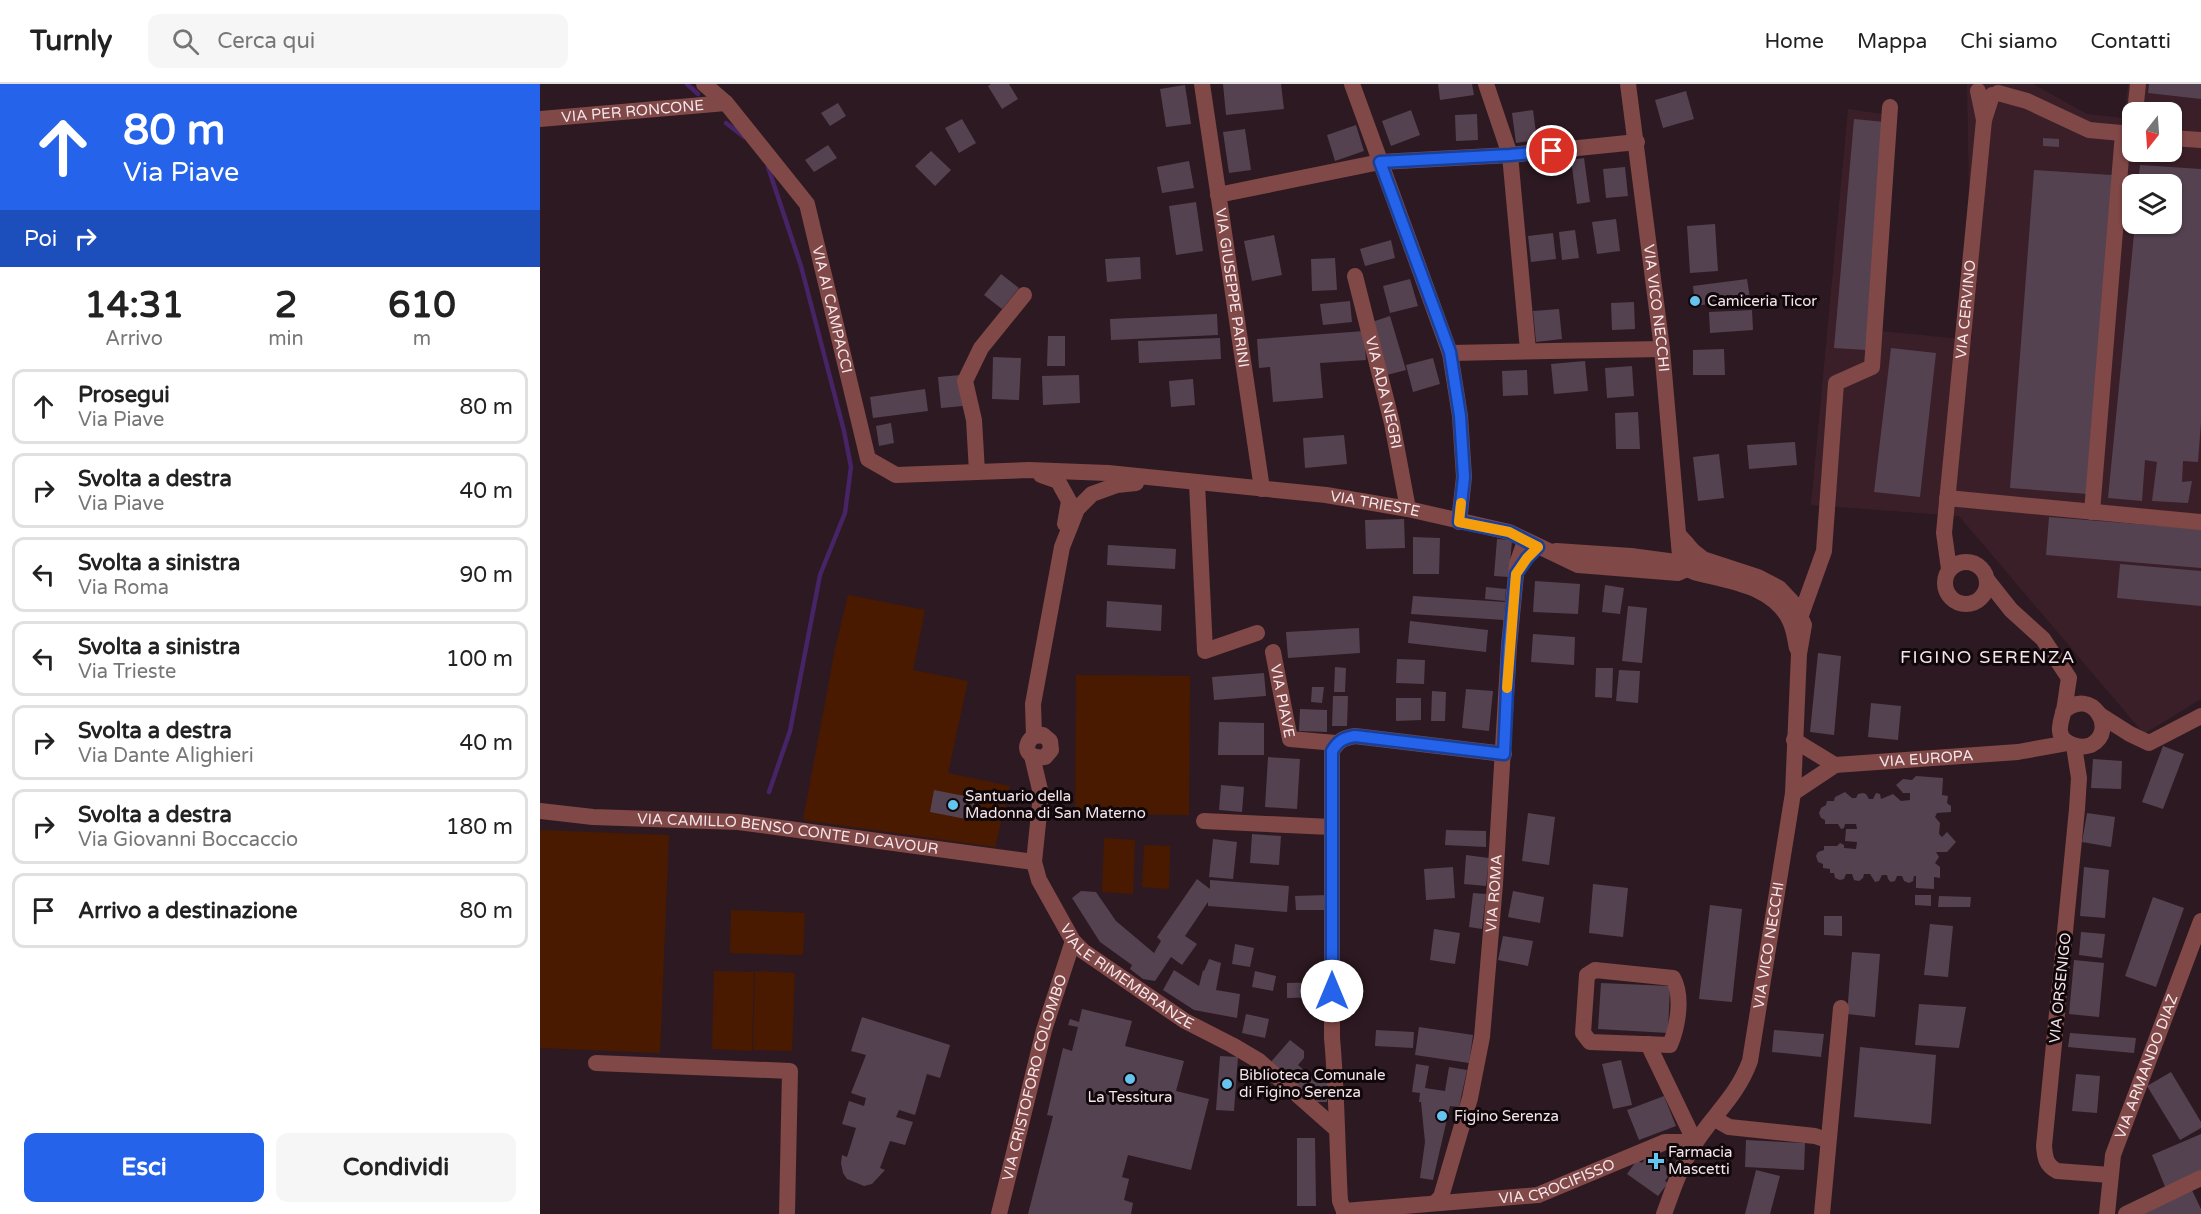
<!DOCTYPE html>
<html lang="it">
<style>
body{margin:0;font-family:"Varela Round",sans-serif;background:#f6f6f6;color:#222;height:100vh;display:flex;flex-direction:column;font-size:22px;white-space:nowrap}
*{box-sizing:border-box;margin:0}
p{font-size:20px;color:#767676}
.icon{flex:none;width:33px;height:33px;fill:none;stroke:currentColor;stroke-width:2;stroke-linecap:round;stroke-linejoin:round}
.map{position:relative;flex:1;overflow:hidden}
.details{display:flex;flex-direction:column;background:#fff;width:540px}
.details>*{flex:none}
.guide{background:#2563eb;color:#fff;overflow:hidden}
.needle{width:39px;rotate:197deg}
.buttons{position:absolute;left:1582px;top:18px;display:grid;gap:12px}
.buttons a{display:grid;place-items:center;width:60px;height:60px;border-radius:12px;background:#fff;box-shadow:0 2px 4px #0004;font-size:30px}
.pin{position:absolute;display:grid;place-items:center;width:51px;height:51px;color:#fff;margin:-26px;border:3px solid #fff;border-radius:50%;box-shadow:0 2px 6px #0007}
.me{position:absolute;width:66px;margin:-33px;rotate:0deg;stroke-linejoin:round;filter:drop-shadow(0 0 4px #0008)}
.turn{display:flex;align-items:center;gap:21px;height:126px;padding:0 24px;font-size:27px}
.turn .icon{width:78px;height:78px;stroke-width:2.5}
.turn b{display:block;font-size:42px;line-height:51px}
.then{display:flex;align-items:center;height:57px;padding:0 24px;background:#0003;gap:12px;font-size:22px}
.eta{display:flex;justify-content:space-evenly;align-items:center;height:102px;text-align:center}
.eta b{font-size:36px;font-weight:700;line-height:42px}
.primary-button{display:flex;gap:12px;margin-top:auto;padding:12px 24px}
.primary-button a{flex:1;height:69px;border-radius:12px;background:#2563eb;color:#fff;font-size:24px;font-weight:700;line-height:69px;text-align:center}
.primary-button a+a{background:#f6f6f6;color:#222}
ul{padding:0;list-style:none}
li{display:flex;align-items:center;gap:18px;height:75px;margin:0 12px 9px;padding:0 12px;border:3px solid #e0e0e0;border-radius:12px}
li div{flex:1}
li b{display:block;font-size:22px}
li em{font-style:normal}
header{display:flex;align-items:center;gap:36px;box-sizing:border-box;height:84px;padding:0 30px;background:#fff;border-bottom:2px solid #e0e0e0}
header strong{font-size:28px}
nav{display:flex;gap:33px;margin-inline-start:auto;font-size:21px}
.search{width:420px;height:54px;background:#f6f6f6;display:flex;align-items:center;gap:15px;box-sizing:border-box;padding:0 21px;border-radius:12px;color:#767676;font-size:22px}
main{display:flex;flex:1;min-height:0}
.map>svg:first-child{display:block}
.built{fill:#3a1f29;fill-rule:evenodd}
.green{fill:#491a00}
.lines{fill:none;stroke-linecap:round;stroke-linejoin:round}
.stream{stroke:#462465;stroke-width:4.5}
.building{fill:#544251}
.minor{stroke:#804847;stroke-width:16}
.route-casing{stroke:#184099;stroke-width:15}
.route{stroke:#2563eb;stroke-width:10}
.slow{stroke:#f59e0b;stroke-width:10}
.poi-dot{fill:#65c5ef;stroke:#10070a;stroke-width:2}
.labels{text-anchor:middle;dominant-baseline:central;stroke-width:6;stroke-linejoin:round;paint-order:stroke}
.street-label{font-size:15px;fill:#f4e5ea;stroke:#10070a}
.poi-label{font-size:15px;fill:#f4e5ea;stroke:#10070a;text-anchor:start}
.quarter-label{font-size:18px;letter-spacing:1.5px;fill:#f4e5ea;stroke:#10070a}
</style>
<header>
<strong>Turnly</strong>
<div class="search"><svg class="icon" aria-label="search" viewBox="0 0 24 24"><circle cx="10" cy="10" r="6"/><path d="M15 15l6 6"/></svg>Cerca qui</div>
<nav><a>Home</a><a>Mappa</a><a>Chi siamo</a><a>Contatti</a></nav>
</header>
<main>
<section class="details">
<div class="guide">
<div class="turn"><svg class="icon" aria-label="ahead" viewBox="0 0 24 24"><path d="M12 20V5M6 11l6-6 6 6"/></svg><div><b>80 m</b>Via Piave</div></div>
<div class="then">Poi<svg class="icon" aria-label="right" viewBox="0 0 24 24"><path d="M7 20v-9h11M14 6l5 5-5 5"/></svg></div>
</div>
<div class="eta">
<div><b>14:31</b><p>Arrivo</p></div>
<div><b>2</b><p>min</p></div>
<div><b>610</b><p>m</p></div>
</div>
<ul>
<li><svg class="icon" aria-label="ahead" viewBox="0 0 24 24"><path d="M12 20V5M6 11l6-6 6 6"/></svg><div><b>Prosegui</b><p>Via Piave</p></div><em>80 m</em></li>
<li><svg class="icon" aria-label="right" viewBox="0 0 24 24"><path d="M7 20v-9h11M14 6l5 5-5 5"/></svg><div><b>Svolta a destra</b><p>Via Piave</p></div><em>40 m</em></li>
<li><svg class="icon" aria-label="left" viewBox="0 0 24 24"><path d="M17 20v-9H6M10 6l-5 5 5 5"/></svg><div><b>Svolta a sinistra</b><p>Via Roma</p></div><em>90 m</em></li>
<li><svg class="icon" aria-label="left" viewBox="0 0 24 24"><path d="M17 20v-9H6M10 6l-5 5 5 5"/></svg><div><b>Svolta a sinistra</b><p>Via Trieste</p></div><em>100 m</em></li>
<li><svg class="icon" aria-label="right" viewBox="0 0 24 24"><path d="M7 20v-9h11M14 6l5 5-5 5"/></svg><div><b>Svolta a destra</b><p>Via Dante Alighieri</p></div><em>40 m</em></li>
<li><svg class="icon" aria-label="right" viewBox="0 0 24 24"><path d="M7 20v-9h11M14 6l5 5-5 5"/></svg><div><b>Svolta a destra</b><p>Via Giovanni Boccaccio</p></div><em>180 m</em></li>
<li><svg class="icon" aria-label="arrive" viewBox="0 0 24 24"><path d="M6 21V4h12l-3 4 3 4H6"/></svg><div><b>Arrivo a destinazione</b></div><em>80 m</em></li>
</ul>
<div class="primary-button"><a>Esci</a><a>Condividi</a></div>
</section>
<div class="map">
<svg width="1661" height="1130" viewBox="0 0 1661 1130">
<rect width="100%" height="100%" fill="#2d1921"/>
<path class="built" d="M1427,0H1493L1547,30L1584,34L1588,0H1661V615L1604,650L1419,432L1271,421L1308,25L1356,32L1340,247L1432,256ZM1593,28H1632V68H1593ZM1593,100H1632V140H1593Z"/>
<path class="green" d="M308,511L385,526L373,586L428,597L408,689L470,702L455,763L263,736L295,565Z
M536,591L650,592L649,731L535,730Z
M0,746L129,751L120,969L0,964Z
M564,754L595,756L593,810L562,808Z
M604,761L630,762L629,805L602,803Z
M191,826L265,829L263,871L190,869Z
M174,887L214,888L212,967L172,965Z
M215,887L255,889L252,967L213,966Z"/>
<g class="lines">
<path class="stream" d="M147,0L158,10
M186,39L204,53
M228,83L261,182L304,347L311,383L305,429L280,491L250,647L229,708"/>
</g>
<path class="building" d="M451,0H469L478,15L462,25L448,2Z
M683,0H741L744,25L686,31Z
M898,0H932L934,11L900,16Z
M1609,0H1661V15L1608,9Z
M645,1L651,40L626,43L620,5Z
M1146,7L1154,35L1123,44L1115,16Z
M298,19L306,32L290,42L281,29Z
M871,26L880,51L851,62L842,37Z
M993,26L997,56L976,59L972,29Z
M937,30L938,56L916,57L915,31Z
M422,35L436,59L419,69L405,44Z
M1314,35L1345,38L1326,266L1294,264Z
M816,41L824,67L795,77L787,51Z
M705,45L711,86L689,89L683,48Z
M1503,54L1519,55V63L1503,62Z
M288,61L297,74L274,88L265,76Z
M391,67L411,86L395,102L375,82Z
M1044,74L1050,118L1037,120L1031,76Z
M649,77L654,104L622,109L617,83Z
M1600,81L1661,85V338L1658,378L1643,377L1642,398L1652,397L1648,419L1612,417L1617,378L1605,376L1602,417L1568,414L1595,140H1632V100H1598Z
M1085,83L1088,112L1066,114L1063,85Z
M1494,86L1572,91L1548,410L1470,404Z
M656,118L663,167L636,171L629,122Z
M1076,135L1080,167L1057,170L1052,138Z
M1175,140L1178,187L1150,189L1147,142Z
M1035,146L1039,174L1022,176L1019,148Z
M1013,149L1016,175L991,178L988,152Z
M734,151L742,191L712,197L704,157Z
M851,156L855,174L825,182L820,165Z
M600,173L601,195L567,198L565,175Z
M795,174L797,206L772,207L771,175Z
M461,190L479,204L462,225L444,211Z
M870,195L878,222L850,229L843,202Z
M1207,195L1210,214L1155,222L1153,202Z
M810,217L812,238L783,241L780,220Z
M1094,218L1095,245L1072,246L1071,219Z
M1019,225L1022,255L996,258L993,227Z
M1212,226L1213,246L1170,249L1169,228Z
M677,230L678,251L571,256L570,235Z
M850,232L866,286L847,291L832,238Z
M824,247L826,276L780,279L783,314L733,318L730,283L719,284L717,255Z
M508,252H525V282H507Z
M680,254L681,275L599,279L598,257Z
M1351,264L1396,269L1380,413L1334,408Z
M1184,265L1185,291H1153V266Z
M453,273L481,274L479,316L452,315Z
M893,274L900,300L873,308L866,281Z
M1045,277L1048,307L1014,310L1011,280Z
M1092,282L1094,312L1067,314L1065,284Z
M987,286L988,311L963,312L962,287Z
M421,291L423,322L401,324L398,293Z
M539,291L540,319L503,321L502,292Z
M653,295L655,321L631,323L629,297Z
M385,305L388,327L333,334L330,313Z
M1098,328L1100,365H1076L1075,329Z
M351,339L354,359L339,362L336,342Z
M804,351L807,380L765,384L763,354Z
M1255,358L1257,381L1209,385L1207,361Z
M1179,370L1184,414L1158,417L1153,373Z
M1509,433L1661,445V484L1506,471Z
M864,435L865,464L826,465L825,436Z
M873,453L900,454L899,490H873Z
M957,455L972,456L969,493L954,492Z
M568,461L636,465L635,485L567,481Z
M1580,480L1661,487V522L1577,514Z
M995,497L1040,500L1038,530L993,528Z
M1065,501L1084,504L1080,530L1062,528Z
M946,503L966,505L965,517L945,515Z
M873,512L965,518L964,536L871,530Z
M567,517L622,521L621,547L566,543Z
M1088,522L1107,524L1102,579L1082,577Z
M870,537L948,546L946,568L868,559Z
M819,544L820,569L748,574L746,548Z
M993,550L1035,553L1034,581L991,578Z
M1278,569L1301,572L1294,651L1270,648Z
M857,575L885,576L884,600L856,599Z
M795,583L806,584L805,608H794Z
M1056,584H1073L1072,614L1055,613Z
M1079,586L1100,587L1098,619L1076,617Z
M724,589L726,612L674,616L672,593Z
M772,603H784L782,619L771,618Z
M926,605L953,607L949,647L922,644Z
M892,607L906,608L905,637H891Z
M793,612H808L807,642H792Z
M856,614H881V636L856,637Z
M1331,619L1361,622L1358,656L1328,653Z
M760,625L787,626V648L759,647Z
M679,638L724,639V671H678Z
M1623,662L1644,670L1623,725L1602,718Z
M728,673L760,675L757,725L725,723Z
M1553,675L1582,677L1581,705L1551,704Z
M1376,692L1403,694L1402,711L1408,712L1407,719L1411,722V728L1397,729L1395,733L1400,739L1399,750L1402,753L1407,748L1416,758L1407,768H1396L1399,773L1395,779L1400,783V794L1394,793V805L1376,804V792H1374L1373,797L1369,799L1364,797L1362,792H1357L1355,797L1351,798L1348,795L1347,791H1342L1339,797L1335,798L1330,790H1324L1323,794L1319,797L1314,796L1312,790H1306L1304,795L1300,796L1295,794L1294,789H1290V785L1283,784V780L1278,778L1276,772L1278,768L1284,766V762H1297L1300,759L1304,761V764L1316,765L1317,758L1305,757L1306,745H1317L1316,740H1305L1304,744L1301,745L1298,740H1285V736L1281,734L1279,729L1281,724L1286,721L1287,717H1294L1295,713L1305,708L1312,714H1316L1318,710L1323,709L1326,710L1329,715H1333L1336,709L1340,710L1341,715L1353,710L1361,717L1370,716V709H1363L1356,701L1363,695L1372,696Z
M681,701L704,703L702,728L679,726Z
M394,706L435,714L431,736L390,728Z
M988,729L1015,733L1009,781L982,777Z
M1547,729L1575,733L1571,763L1542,758Z
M906,746L946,747V763L905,761Z
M712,750L741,752L739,781L710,779Z
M673,755L697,758L693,795L669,793Z
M926,771L949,774L946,802L924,800Z
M913,783L915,814L886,816L884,785Z
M1544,783L1569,786L1565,834L1540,832Z
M657,795L670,805V796L749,802L747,828L668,822V818L645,852L657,860L642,881L631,873L615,897L603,895L590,885L592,881L560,858L532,814L541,807L556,808L576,837L614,869L621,857L617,853Z
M1053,800L1088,804L1083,853L1049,849Z
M973,807L1004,813L1000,839L968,833Z
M933,809L946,810L942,845L929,843Z
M787,811V826H756L755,812Z
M1375,811H1391V822L1375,821Z
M1399,812L1431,813L1430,823H1398Z
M1613,813L1644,824L1616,903L1585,892Z
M1170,821L1202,825L1192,918L1159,915Z
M1284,832H1302V852L1284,851Z
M1390,840L1413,842L1408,893L1384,891Z
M894,845L920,849L915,880L890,876Z
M1541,848L1565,850L1562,874L1539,871Z
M963,852L993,857L988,882L958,876Z
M695,860L714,864L710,883L692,880Z
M1312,868L1340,870L1335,933L1307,930Z
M669,875L681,879L676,906L700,910L697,934L654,926L623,906L634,886L659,902L663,886L664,887Z
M1534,876L1564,879L1559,933L1529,930Z
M715,887L736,892L733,907L712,903Z
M787,898V913L747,914V899Z
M1061,899L1130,902L1128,949L1058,945Z
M1379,920L1426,923L1419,964L1375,961Z
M542,925L592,937L585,962L644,977L636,1007L669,1015L651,1086L588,1071L582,1093L589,1095L584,1116L593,1119L591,1130H488L513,1032L507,1031L523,964L532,967L538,943L528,941L530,935L539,938Z
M706,930L729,935L725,954L702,949Z
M322,933L410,961L400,994L387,990L375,1031L359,1026L356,1033L373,1038L365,1061L350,1057L340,1084L345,1086L332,1100L324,1102L307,1095L303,1089L301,1079L302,1071L307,1073L316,1044L302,1040L309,1017L324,1022L326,1014L311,1009L326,971L311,967Z
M879,943L933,951L929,979L875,971Z
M836,946L874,948L873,964L835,962Z
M1234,946L1284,950L1281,973L1232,968Z
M1530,949L1596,954L1594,969L1528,963Z
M750,956L764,967V974L758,981L779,999H791L792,1014H787V1018H776V1014H772L730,979Z
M1320,963L1396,971L1391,1040L1314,1033Z
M680,972L698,973L694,1027L676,1026Z
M1081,976L1092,1021L1073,1025L1062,980Z
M876,980L889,982L885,1004L905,1007L909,983L927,986L919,1023L910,1022L893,1096L880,1094L885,1058L881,1018H879L880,1009L872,1008Z
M1631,988L1661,1038V1044L1640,1056L1607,1002Z
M1536,990L1560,992L1557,1029L1532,1027Z
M1124,1012L1136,1042L1099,1056L1087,1026Z
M1661,1050V1090L1626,1105L1612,1071Z
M757,1054H775L776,1122H757Z
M1206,1056L1265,1059L1264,1086L1205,1083Z
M1110,1068L1125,1080L1124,1082L1131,1088L1125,1097L1128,1099L1118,1112L1087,1090L1097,1076L1102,1079Z
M1216,1086L1240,1092L1230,1130H1205Z
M1650,1102L1661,1125V1130H1596Z"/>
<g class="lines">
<g class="minor">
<path id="s1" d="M164,0L186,19L267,120L328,375L356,391L489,386L568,389L786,411L868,425L969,448L1038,481L1138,489L1147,485L1148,473L1146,459"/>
<path id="s2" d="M662,0L722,405"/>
<path d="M812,0L910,269L920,332L924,393L919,438"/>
<path d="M946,0L970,71L988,266"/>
<path id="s3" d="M1088,0L1122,265L1140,472L1147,485L1154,488C1187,497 1234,501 1250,537C1254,545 1255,555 1257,564"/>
<path d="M1438,7L1444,36L1452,11"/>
<path d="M1458,9L1487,17L1549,46L1592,50"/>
<path d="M1595,28L1598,0"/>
<path id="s4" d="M0,35L186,19"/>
<path d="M1632,54L1661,56"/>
<path d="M678,111L840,78L970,71L1097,58"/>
<path id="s5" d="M815,192L852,339L868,425"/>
<path d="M910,269L1122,265"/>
<path d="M437,388L434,336L425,297L441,264L484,211"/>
<path d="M501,391L518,397L529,417L525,440"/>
<path d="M657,399L665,567L717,549"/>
<path d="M1407,414L1661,438"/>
<path d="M1552,428L1583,49"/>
<path d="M1016,467L1091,472L1151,480"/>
<circle cx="1426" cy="499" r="21"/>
<path id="s6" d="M1409,485L1404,449L1444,36"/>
<path d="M1448,497L1471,526L1503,555L1529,594C1527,605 1526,616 1524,626C1520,640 1514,654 1533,661C1538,663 1545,663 1551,661C1579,646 1551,601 1523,628"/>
<path d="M1261,531L1284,467L1296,299L1332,283L1350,23"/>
<path id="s7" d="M733,568L750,655L796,659"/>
<path d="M1560,631L1590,650L1609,659L1661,632"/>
<path d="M494,652L503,651L510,657L511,666L505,673C489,676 480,663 494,652L493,620L522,463L537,425L552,410L577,401L596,399"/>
<path d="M1254,656L1295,681"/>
<path d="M1534,662L1539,694L1537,725L1504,1062C1505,1074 1506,1081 1517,1087L1570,1091"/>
<path id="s8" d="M492,672L501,710L494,778L499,796L533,857L543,867L645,937L692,961L719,977L795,1044"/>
<path id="s9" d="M1253,709L1295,681L1478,668L1528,659"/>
<path id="s10" d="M0,727L53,733L198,738L494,778"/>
<path d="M664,737L791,743"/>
<path d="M1055,886L1133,894C1143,912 1138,942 1130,961L1050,958L1043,949L1047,891Z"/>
<path d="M56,979L250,987L247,1130"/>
<path d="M1175,1035L1189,1043L1275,1052L1287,1056"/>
<path id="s11" d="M895,1119L901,1113L930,1014L942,953L955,800L969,562L977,480L983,463L988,458"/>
<path d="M804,1127L800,1117C797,1063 797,1008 792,954V667C798,657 803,654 815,652L964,670"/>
<path id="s12" d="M459,1130L504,946L533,857"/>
<path id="s13" d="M804,1130V1127L998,1111L1125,1058H1155L1108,960"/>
<path id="s14" d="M1124,1130C1132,1109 1139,1085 1151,1066C1170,1033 1196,1015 1210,977L1253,709L1259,570L1264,541L1255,521L1239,504L1218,493L1163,475L1153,467L1138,450"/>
<path d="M1282,1130L1301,924"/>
<path id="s15" d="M1567,1130L1573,1071L1661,837"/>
<path d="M1586,1130L1661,1094"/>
</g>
</g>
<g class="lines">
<defs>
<path id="route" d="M792,907V667C798,657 803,654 815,652L964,670L969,562L976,490L987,474L998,463L969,448L919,438L924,393L920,332L910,268L840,78L970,71L1012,67"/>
</defs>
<use href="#route" class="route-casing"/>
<use href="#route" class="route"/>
<path class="slow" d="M921,419L919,438L969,448L998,463L987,474L976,490L967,604"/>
</g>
<g class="poi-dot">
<circle cx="1155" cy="217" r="6"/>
<circle cx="413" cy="721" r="6"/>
<circle cx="590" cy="995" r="6"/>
<circle cx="687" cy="1000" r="6"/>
<circle cx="902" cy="1032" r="6"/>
<path d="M1113 1068h6v6h6v6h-6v6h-6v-6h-6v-6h6z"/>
</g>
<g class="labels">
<g class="street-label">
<text stroke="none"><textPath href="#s4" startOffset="93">VIA PER RONCONE</textPath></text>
<text stroke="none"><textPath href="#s2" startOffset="206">VIA GIUSEPPE PARINI</textPath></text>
<text stroke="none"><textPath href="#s3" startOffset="226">VIA VICO NECCHI</textPath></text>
<text stroke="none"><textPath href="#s6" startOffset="261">VIA CERVINO</textPath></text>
<text stroke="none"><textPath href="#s1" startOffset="267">VIA AI CAMPACCI</textPath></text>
<text stroke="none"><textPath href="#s5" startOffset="120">VIA ADA NEGRI</textPath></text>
<text stroke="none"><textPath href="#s1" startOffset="934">VIA TRIESTE</textPath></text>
<text stroke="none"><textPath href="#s7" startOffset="50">VIA PIAVE</textPath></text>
<text stroke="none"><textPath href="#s9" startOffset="142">VIA EUROPA</textPath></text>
<text stroke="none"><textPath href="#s10" startOffset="249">VIA CAMILLO BENSO CONTE DI CAVOUR</textPath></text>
<text stroke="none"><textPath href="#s11" startOffset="318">VIA ROMA</textPath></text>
<text stroke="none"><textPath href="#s14" startOffset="294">VIA VICO NECCHI</textPath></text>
<text stroke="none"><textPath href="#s8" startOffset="260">VIALE RIMEMBRANZE</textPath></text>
<text transform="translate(1520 904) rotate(-84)">VIA ORSENIGO</text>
<text stroke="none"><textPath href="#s15" startOffset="154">VIA ARMANDO DIAZ</textPath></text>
<text stroke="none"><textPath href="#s12" startOffset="141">VIA CRISTOFORO COLOMBO</textPath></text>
<text stroke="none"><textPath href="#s13" startOffset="219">VIA CROCIFISSO</textPath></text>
</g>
<g class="poi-label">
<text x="1167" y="217">Camiceria Ticor</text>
<text x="425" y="712">Santuario della<tspan x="425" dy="17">Madonna di San Materno</tspan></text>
<text x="699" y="991">Biblioteca Comunale<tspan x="699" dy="17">di Figino Serenza</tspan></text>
<text x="590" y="1013" text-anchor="middle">La Tessitura</text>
<text x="914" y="1032">Figino Serenza</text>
<text x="1128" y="1068">Farmacia<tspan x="1128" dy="17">Mascetti</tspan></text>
</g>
<g class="quarter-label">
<text x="1448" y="573">FIGINO SERENZA</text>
</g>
</g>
</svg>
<div class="buttons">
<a><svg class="needle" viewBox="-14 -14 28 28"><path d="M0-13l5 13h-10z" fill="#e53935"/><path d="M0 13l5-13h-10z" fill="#767676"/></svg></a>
<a><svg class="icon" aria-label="layers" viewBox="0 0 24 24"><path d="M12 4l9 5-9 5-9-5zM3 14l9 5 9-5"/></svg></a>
</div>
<div class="pin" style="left:1012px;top:67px;background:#d93025"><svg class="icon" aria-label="arrive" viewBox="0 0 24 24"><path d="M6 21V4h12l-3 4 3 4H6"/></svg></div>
<svg class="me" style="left:792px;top:907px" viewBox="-20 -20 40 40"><circle r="19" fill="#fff"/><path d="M0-13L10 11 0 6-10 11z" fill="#2563eb"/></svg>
</div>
</main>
